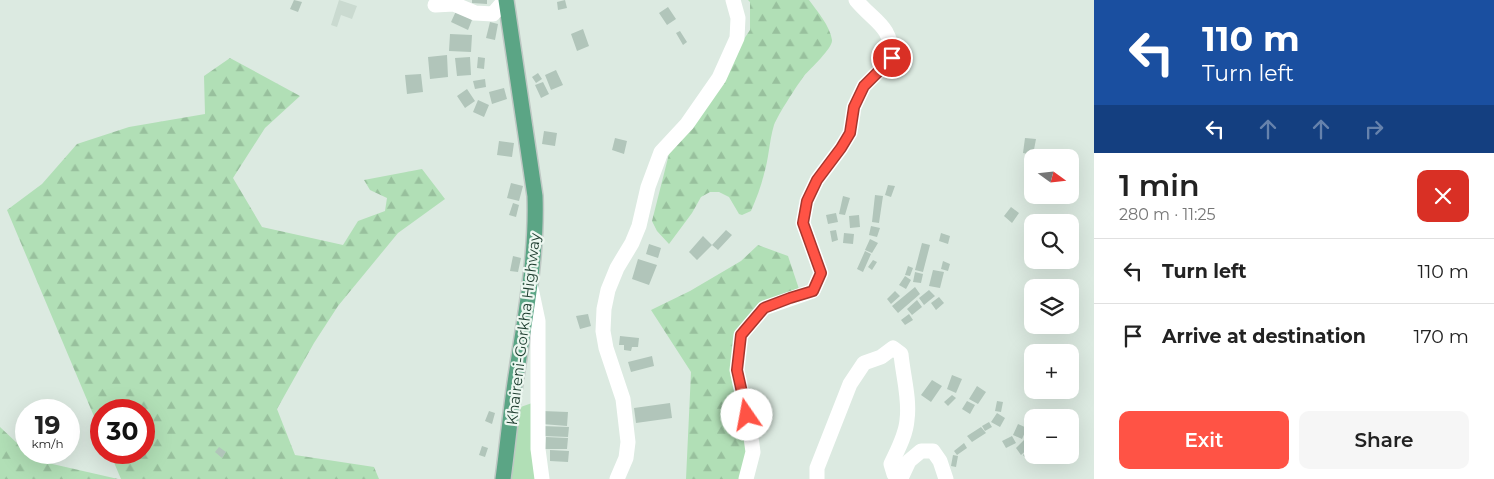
<!DOCTYPE html>
<meta charset="utf-8">
<style>
body{margin:0;font-family:Montserrat,sans-serif;background:#f6f6f6;color:#222;height:100vh;display:flex;flex-direction:column;font-size:19px;white-space:nowrap}
*{box-sizing:border-box;margin:0}
p{font-size:16px;color:#767676}
.icon{flex:none;width:28px;height:28px;fill:none;stroke:currentColor;stroke-width:2;stroke-linecap:round;stroke-linejoin:round}
.map{position:relative;flex:1;overflow:hidden}
.side{display:flex;flex-direction:column;background:#fff;width:400px}
.side>*{flex:none}
.guide{background:#1a4fa0;color:#fff;overflow:hidden}
.needle{width:32px;rotate:105deg}
.fabs{position:absolute;left:1024px;top:149px;display:grid;gap:10px}
.fabs a{display:grid;place-items:center;width:55px;height:55px;border-radius:10px;background:#fff;box-shadow:0 5px 20px #0002;font-size:25px}
.speed{position:absolute;left:15px;top:399px;display:flex;gap:10px;font-size:25px;font-weight:700;text-align:center}
.speed>*{display:grid;place-content:center;width:65px;height:65px;border-radius:50%;background:#fff;box-shadow:0 5px 20px #0002;line-height:1}
.speed small{font-size:12px;font-weight:400}
.speed .limit{border:8px solid #d22;background:#fff;color:#111}
.pin{position:absolute;display:grid;place-items:center;width:42px;height:42px;color:#fff;margin:-21px;border:2px solid #fff;border-radius:50%;box-shadow:0 1px 5px #0007}
.me{position:absolute;width:55px;margin:-28px;rotate:348deg;stroke-linejoin:round;filter:drop-shadow(0 0 4px #0008)}
.turn{display:flex;align-items:center;gap:18px;height:105px;padding:0 25px;font-size:22px}
.turn .icon{width:65px;height:65px;stroke-width:2.5}
.turn b{display:block;font-size:35px;line-height:42px}
.lanes{display:flex;align-items:center;height:48px;padding:0 25px;background:#0003;justify-content:center;gap:25px;direction:ltr}
.lanes .off{opacity:.35}
.round{display:grid;place-items:center;flex:none;width:52px;height:52px;border-radius:10px;background:#f6f6f6}
.head{display:flex;align-items:center;justify-content:space-between;height:85px;padding:0 25px}
h1{font-size:30px;font-weight:600;line-height:38px}
.cta{display:flex;gap:10px;margin-top:auto;padding:10px 25px}
.cta a{flex:1;height:58px;border-radius:10px;background:#ff5345;color:#fff;font-size:20px;font-weight:600;line-height:58px;text-align:center}
.cta a+a{background:#f6f6f6;color:#222}
ul{padding:0;list-style:none}
li{display:flex;align-items:center;gap:15px;height:65px;padding:0 25px;border-top:1px solid #e0e0e0}
li div{flex:1}
li b{display:block;font-size:19px}
li em{font-style:normal}
main{display:flex;flex:1;min-height:0}
.map>svg:first-child{display:block}
.built{fill:#cadad0}
.green{fill:#b1dfb6}
.forest{fill:url(#forest-firs)}
.building{fill:#b1c5ba}
.lines{fill:none;stroke-linecap:round;stroke-linejoin:round}
.major-casing{stroke:#bfc8c4;stroke-width:18}
.minor{stroke:#fff;stroke-width:15}
.major{stroke:#5ba585;stroke-width:15}
.route-casing{stroke:#a6362d;stroke-width:12}
.route{stroke:#ff5345;stroke-width:9}
.labels{text-anchor:middle;dominant-baseline:central;stroke-width:4.5;stroke-linejoin:round;paint-order:stroke}
.street-label{font-size:15px;fill:#1c3b2d;stroke:#ecf7f0}
</style>
<main>
<div class="map">
<svg width="1094" height="479" viewBox="0 0 1094 479">
<defs>
<pattern id="forest-firs" width="22" height="20" patternUnits="userSpaceOnUse" patternTransform="scale(1.25)"><rect width="22" height="20" fill="#b1dfb6"/><path d="M5 1l3.5 6h-7zM16 11l3.5 6h-7z" fill="#98c09d"/></pattern>
</defs>
<rect width="100%" height="100%" fill="#dceae1"/>
<path class="built" d="M339,0L357,6L352,19L341,15L337,27L331,25Z"/>
<path class="green" d="M535,402L538,479H508L512,410Z"/>
<path class="forest" d="M748,0H809C817,11 830,26 832,40C833,48 811,68 804,76C796,87 779,113 774,125C769,142 769,158 764,174C761,187 756,199 751,211L742,215L739,214L729,197L719,192H710L701,197L692,213L669,244L657,231L652,221L670,150L750,30V2Z
M230,58L300,96L265,128L233,178L262,227L343,245L358,221L385,211L387,198L370,190L364,180L422,169L445,199L398,233L338,306L314,343L277,409L295,455L374,467L379,479H121L110,453L144,452V410H101V433L7,210L42,184L77,144L129,127L205,114L204,76Z
M758,245L788,256L799,289L763,302L737,354L747,453L741,479H686L691,372L651,310L690,291L741,261Z
M0,427L35,460L118,479H0Z"/>
<path class="building" d="M294,0L302,2L298,12L290,9Z
M472,0H487V4L472,3Z
M565,0L567,8L558,10L557,2Z
M668,7L676,19L667,25L659,13Z
M457,9L472,20L468,30L451,22Z
M490,22L498,24L495,40L486,38Z
M583,29L589,46L577,51L571,34Z
M680,31L687,42L683,45L676,33Z
M450,34L472,35L471,52L449,51Z
M447,55L448,77L430,79L428,57Z
M470,57L471,75L457,76L455,58Z
M478,57L485,58L484,69L477,68Z
M556,70L563,85L551,90L545,75Z
M538,73L542,79L536,83L532,77Z
M421,74L423,92L407,94L405,75Z
M485,79L486,87L475,89L473,81Z
M543,82L549,94L541,98L535,85Z
M504,88L507,99L492,104L489,92Z
M467,89L475,101L465,108L457,96Z
M478,100L489,105L484,117L473,112Z
M544,131L557,133L555,146L542,144Z
M615,138L627,141L624,154L612,150Z
M1025,138L1036,139L1033,155L1023,153Z
M499,141L514,143L512,157L497,155Z
M511,183L523,186L519,201L507,198Z
M888,185L895,186L891,197L885,195Z
M875,195L883,196L879,223L872,222Z
M843,196L850,198L845,215L839,214Z
M513,203L519,205L516,217L509,215Z
M1011,207L1019,213L1012,223L1004,216Z
M836,213L838,222L828,224L826,215Z
M859,215L860,227L850,228L849,216Z
M871,226L880,228L877,237L869,235Z
M726,230L732,235L718,250L712,245Z
M836,230L838,240L832,242L830,231Z
M844,233L854,234L853,244L843,243Z
M941,233L950,236L948,244L939,241Z
M703,236L712,245L697,260L689,252Z
M870,239L878,243L872,253L865,250Z
M922,243L930,245L923,272L915,270Z
M649,244L661,248L658,258L646,254Z
M865,251L871,254L863,272L857,269Z
M513,256L521,258L518,272L510,271Z
M638,259L657,265L649,285L632,279Z
M873,260L877,262L872,270L868,267Z
M943,261L950,264L948,271L941,269Z
M908,266L913,268L910,276L905,275Z
M933,270L944,272L940,288L929,286Z
M915,272L923,274L921,283L913,282Z
M905,276L911,280L906,289L899,285Z
M915,287L920,294L898,313L892,306Z
M929,290L935,296L924,305L919,298Z
M895,291L900,296L891,304L887,299Z
M939,297L944,303L936,310L931,303Z
M917,300L922,307L912,315L907,309Z
M588,314L591,326L580,329L576,316Z
M909,314L913,320L905,325L901,320Z
M620,336L639,338L638,347H632L631,351L624,350V345H619Z
M652,356L654,366L631,372L628,362Z
M952,375L962,379L956,393L947,389Z
M932,380L942,386L931,402L921,395Z
M977,386L986,392L978,404L969,399Z
M952,395L956,398L948,406L944,402Z
M967,401L975,405L970,414L962,409Z
M997,401L1003,402L1001,412L995,411Z
M670,403L672,418L636,423L634,408Z
M489,411L495,413L492,424L485,421Z
M542,411L568,412L567,426L542,424Z
M997,413L1005,418L1000,427L991,422Z
M989,422L992,427L985,431L982,426Z
M1018,424L1027,428L1022,439L1013,435Z
M542,426L569,427L568,437L542,436Z
M981,427L986,433L972,442L967,436Z
M1012,436L1016,443L1006,448L1002,441Z
M546,437L568,438L567,449H545Z
M1024,440L1030,447L1021,455L1016,448Z
M964,443L967,448L957,455L954,451Z
M482,446L488,448L485,457L479,455Z
M219,447L226,452L222,458L215,452Z
M1030,449L1032,455H1035L1028,461L1023,455Z
M550,450L569,451L568,462L550,461Z
M953,455L958,456L956,467L951,466Z"/>
<g class="lines">
<defs>
<path id="major" d="M503,479C508,443 511,406 517,370C526,312 537,255 535,196L506,0"/>
</defs>
<use href="#major" class="major-casing"/>
<path class="minor" d="M435,5L454,4L475,13L493,14L505,0
M531,288L538,321V449L542,479
M617,479L626,458L628,442L623,399L606,348L603,331L604,309L608,290L617,268L632,243L639,226L648,187L661,152L687,124L719,78L737,38L738,18L733,0
M746,479L753,452L750,430L737,370L741,335L764,308L813,291L821,273L803,223L807,201L817,180L841,148L850,133L854,107L864,86L892,58C891,24 875,23 856,0
M817,479V468L850,384L864,363L881,357L893,348L901,354C903,376 910,399 907,420C906,435 897,451 891,464L894,474L898,477L902,476L909,461L921,451H933L940,461L946,479"/>
<use href="#major" class="major"/>
</g>
<g class="lines">
<defs>
<path id="route" d="M747,415L737,370L741,335L764,308L790,298L813,291L821,273L803,223L807,201L817,180L841,148L850,133L854,107L864,86L892,58"/>
</defs>
<use href="#route" class="route-casing"/>
<use href="#route" class="route"/>
</g>
<g class="labels">
<g class="street-label">
<text transform="translate(523 329) rotate(-83)">Khaireni-Gorkha Highway</text>
</g>
</g>
</svg>
<div class="fabs">
<a><svg class="needle" viewBox="-14 -14 28 28"><path d="M0-13l5 13h-10z" fill="#e53935"/><path d="M0 13l5-13h-10z" fill="#767676"/></svg></a>
<a><svg class="icon" aria-label="search" viewBox="0 0 24 24"><circle cx="10" cy="10" r="6"/><path d="M15 15l6 6"/></svg></a>
<a><svg class="icon" aria-label="layers" viewBox="0 0 24 24"><path d="M12 4l9 5-9 5-9-5zM3 14l9 5 9-5"/></svg></a>
<a>+</a>
<a>−</a>
</div>
<div class="speed"><div>19<small>km/h</small></div><div class="limit">30</div></div>
<div class="pin" style="left:892px;top:58px;background:#d93025"><svg class="icon" aria-label="arrive" viewBox="0 0 24 24"><path d="M6 21V4h12l-3 4 3 4H6"/></svg></div>
<svg class="me" style="left:747px;top:415px" viewBox="-20 -20 40 40"><circle r="19" fill="#fff"/><path d="M0-13L10 11 0 6-10 11z" fill="#ff5345"/></svg>
</div>
<section class="side">
<div class="guide">
<div class="turn"><svg class="icon" aria-label="left" viewBox="0 0 24 24"><path d="M17 20v-9H6M10 6l-5 5 5 5"/></svg><div><b>110 m</b>Turn left</div></div>
<div class="lanes"><svg class="icon" aria-label="left" viewBox="0 0 24 24"><path d="M17 20v-9H6M10 6l-5 5 5 5"/></svg><svg class="icon off" aria-label="ahead" viewBox="0 0 24 24"><path d="M12 20V5M6 11l6-6 6 6"/></svg><svg class="icon off" aria-label="ahead" viewBox="0 0 24 24"><path d="M12 20V5M6 11l6-6 6 6"/></svg><svg class="icon off" aria-label="right" viewBox="0 0 24 24"><path d="M7 20v-9h11M14 6l5 5-5 5"/></svg></div>
</div>
<div class="head"><div><h1>1 min</h1><p>280 m · 11:25</p></div><a class="round" style="background:#d93025;color:#fff"><svg class="icon" aria-label="close" viewBox="0 0 24 24"><path d="M6 6l12 12M18 6L6 18"/></svg></a></div>
<ul>
<li><svg class="icon" aria-label="left" viewBox="0 0 24 24"><path d="M17 20v-9H6M10 6l-5 5 5 5"/></svg><div><b>Turn left</b></div><em>110 m</em></li>
<li><svg class="icon" aria-label="arrive" viewBox="0 0 24 24"><path d="M6 21V4h12l-3 4 3 4H6"/></svg><div><b>Arrive at destination</b></div><em>170 m</em></li>
</ul>
<div class="cta"><a>Exit</a><a>Share</a></div>
</section>
</main>
